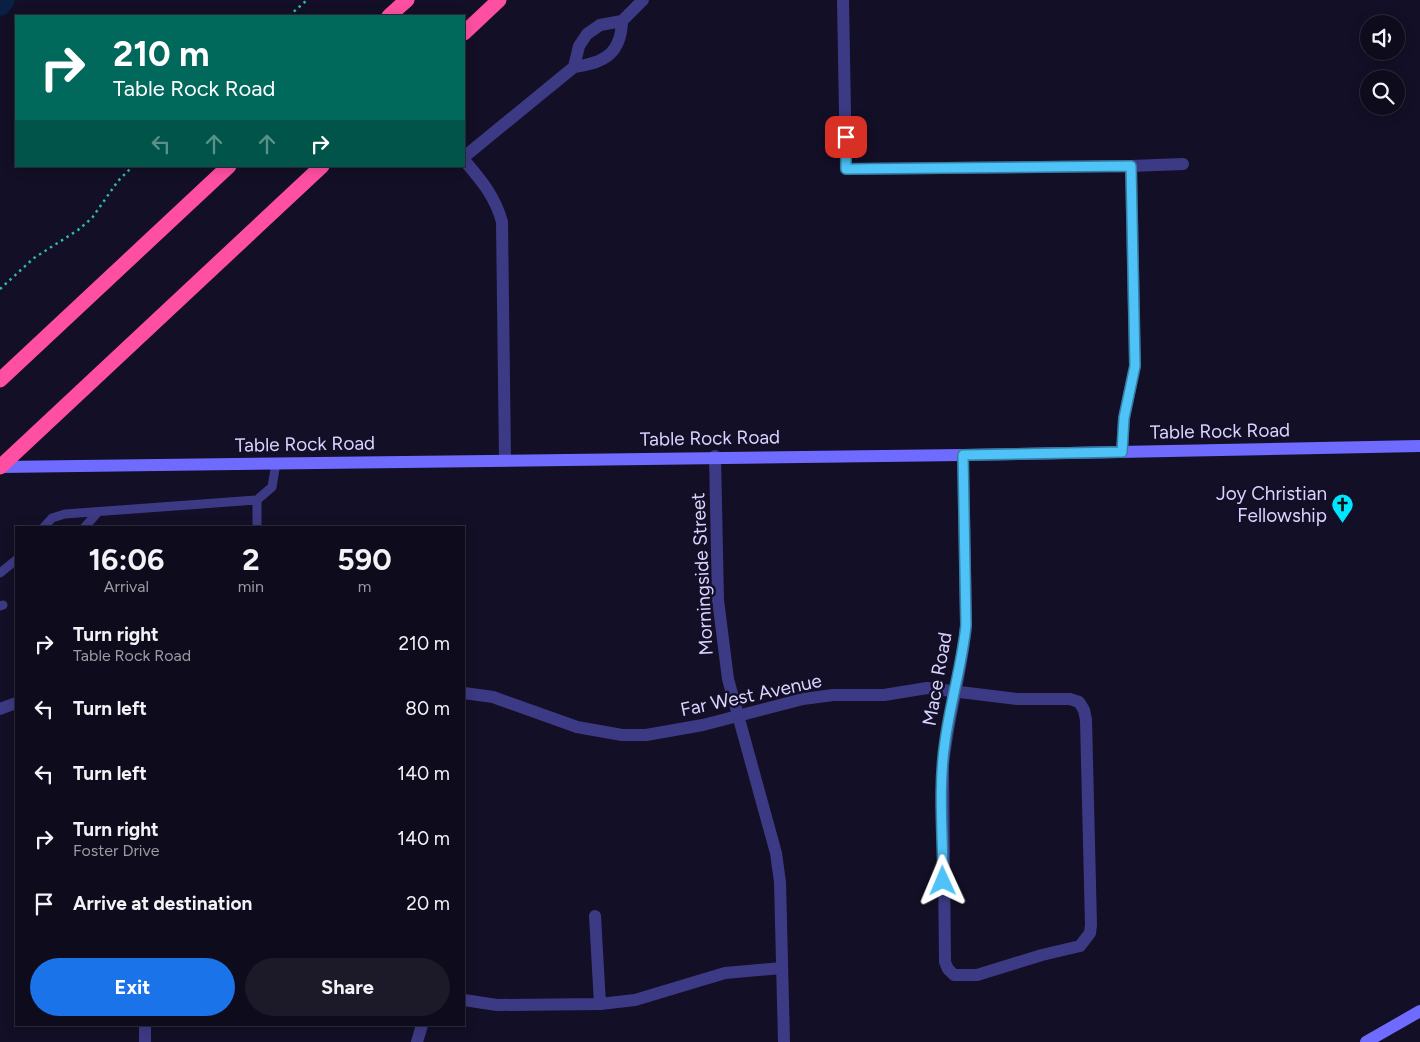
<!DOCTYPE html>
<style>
body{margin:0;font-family:Figtree,sans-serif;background:#1c1929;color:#f1f3f6;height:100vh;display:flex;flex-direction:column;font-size:19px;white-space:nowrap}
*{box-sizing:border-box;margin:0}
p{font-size:16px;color:#9b9ba3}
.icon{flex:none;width:28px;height:28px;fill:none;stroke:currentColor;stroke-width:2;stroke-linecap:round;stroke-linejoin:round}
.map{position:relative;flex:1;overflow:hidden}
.drawer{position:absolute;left:15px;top:526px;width:450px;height:500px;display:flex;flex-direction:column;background:#0e0b1c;border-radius:0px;box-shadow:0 2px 12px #0003,0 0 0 1px #2e2b3b}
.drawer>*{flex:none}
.banner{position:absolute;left:15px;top:15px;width:450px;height:152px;border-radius:0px;box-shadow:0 2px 12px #0003,0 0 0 1px #2e2b3b;background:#00695c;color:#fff;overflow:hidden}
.fabs{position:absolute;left:1360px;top:15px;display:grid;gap:10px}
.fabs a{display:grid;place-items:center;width:45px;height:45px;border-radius:50%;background:#0e0b1c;box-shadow:0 2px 12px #0003,0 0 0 1px #2e2b3b;font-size:25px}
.pin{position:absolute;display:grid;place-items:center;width:42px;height:42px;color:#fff;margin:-21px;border-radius:10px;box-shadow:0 2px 8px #0006}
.me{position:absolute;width:55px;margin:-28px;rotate:359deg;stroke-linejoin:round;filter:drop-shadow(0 0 4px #0008)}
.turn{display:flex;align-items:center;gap:18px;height:105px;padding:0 15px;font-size:22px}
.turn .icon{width:65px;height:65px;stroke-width:2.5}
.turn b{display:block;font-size:35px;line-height:42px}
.lanes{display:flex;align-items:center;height:48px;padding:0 15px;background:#0003;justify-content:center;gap:25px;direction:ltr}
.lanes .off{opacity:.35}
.eta{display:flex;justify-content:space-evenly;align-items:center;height:85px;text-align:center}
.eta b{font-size:30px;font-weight:700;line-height:35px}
.cta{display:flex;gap:10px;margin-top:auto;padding:10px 15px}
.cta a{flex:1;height:58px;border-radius:30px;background:#1a73e8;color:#fff;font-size:20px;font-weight:700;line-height:58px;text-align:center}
.cta a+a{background:#1c1929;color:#f1f3f6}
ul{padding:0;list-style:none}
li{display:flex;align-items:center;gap:15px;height:65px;padding:0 15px}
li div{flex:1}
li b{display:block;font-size:19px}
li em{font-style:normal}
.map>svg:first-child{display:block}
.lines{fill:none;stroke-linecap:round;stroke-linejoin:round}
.river{stroke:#0a1f44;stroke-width:25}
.path{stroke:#2fb8b0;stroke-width:2.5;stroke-dasharray:2.5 4;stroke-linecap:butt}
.lane{stroke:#3d3a85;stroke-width:9}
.street{stroke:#3d3a85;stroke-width:12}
.secondary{stroke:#6f6bff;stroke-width:12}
.highway{stroke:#ff4fa3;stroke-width:15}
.route-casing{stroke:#337fa1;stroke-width:12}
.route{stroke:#4fc3f7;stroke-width:9}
.labels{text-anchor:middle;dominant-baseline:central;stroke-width:5;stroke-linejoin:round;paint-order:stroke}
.street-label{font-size:19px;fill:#d9d4ff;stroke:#130f26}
.poi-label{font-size:19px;fill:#d9d4ff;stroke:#130f26;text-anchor:end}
</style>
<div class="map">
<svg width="1420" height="1042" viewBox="0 0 1420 1042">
<rect width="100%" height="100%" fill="#130f26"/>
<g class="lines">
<path class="river" d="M0,3L2,0"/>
<path class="path" d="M289,16L307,0
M0,289L34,258L78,230L92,218L118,181L133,166"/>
<path class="lane" d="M257,500V528
M43,528L52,518L65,514L257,500L272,487L276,463
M84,528L98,512
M0,573L16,560
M0,606L3,605"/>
<path class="street" d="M843,0L846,169L1131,166L1135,366L1124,418L1122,452
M574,67L579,46L587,34L600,25L622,21L643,0
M464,157L574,67C604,63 621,54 622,21
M464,160C481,180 495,196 502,222L505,460
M1131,166L1183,164
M715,456L718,600L728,679L776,853L780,882L784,1042
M464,693L493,697L577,727L622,735H646L703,725L803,699L833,695H884L927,688L1017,699H1070L1079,702L1084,710L1086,720L1091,925L1090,933L1080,946L1042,955L977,975H954L948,969L945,962L943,766C947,719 962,673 966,625L963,455
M0,709L16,703
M595,916L600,1004
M464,1000L497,1005L600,1004L635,1000L725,973L782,968
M145,1025V1042
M417,1042L422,1025"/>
<path class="secondary" d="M0,467L963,455L1420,446
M1366,1042L1420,1011"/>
<path class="highway" d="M389,16L407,0
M464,33L499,0
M0,380L229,166
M0,467L322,166"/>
</g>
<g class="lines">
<defs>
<path id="route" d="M846,137V169L1131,166L1135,366L1124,418L1122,452L963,455L966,625C962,665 950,703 945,742C938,788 943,835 943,881"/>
</defs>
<use href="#route" class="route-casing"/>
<use href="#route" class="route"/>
</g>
<defs>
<symbol id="church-pin" viewBox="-11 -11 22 30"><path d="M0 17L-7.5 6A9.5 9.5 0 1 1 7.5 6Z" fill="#00e5ff" stroke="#130f26"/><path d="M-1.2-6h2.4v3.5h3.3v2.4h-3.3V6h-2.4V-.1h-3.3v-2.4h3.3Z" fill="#111"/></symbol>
</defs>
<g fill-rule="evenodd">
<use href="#church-pin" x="1330" y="492" width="25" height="34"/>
</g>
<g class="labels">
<g class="street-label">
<text transform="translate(1220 431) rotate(-1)">Table Rock Road</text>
<text transform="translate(710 438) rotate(-1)">Table Rock Road</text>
<text transform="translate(305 444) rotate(-1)">Table Rock Road</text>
<text transform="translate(702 574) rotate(-93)">Morningside Street</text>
<text transform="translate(937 679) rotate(-80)">Mace Road</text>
<text transform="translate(751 695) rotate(-12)">Far West Avenue</text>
</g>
<g class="poi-label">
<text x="1327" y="493">Joy Christian<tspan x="1327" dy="22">Fellowship</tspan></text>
</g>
</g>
</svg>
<div class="fabs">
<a><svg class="icon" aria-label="sound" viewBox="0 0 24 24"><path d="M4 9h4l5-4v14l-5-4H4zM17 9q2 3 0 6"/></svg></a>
<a><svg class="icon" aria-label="search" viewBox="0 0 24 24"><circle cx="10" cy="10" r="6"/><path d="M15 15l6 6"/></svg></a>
</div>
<div class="pin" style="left:846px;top:137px;background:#d93025"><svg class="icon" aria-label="arrive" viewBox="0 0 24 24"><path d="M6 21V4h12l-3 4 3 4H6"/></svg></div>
<svg class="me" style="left:943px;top:881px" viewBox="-20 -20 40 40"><path d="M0-17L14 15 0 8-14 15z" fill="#4fc3f7" stroke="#fff" stroke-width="4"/></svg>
<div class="banner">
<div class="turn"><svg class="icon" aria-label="right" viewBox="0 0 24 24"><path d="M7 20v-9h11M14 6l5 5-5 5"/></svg><div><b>210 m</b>Table Rock Road</div></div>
<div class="lanes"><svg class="icon off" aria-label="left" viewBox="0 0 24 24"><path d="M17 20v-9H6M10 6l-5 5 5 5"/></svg><svg class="icon off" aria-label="ahead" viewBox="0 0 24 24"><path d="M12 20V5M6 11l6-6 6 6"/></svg><svg class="icon off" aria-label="ahead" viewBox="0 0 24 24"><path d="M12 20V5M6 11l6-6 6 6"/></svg><svg class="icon" aria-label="right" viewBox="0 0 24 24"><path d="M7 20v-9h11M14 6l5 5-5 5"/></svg></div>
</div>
<section class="drawer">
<div class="eta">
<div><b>16:06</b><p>Arrival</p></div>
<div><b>2</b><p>min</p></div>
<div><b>590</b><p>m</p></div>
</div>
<ul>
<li><svg class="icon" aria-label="right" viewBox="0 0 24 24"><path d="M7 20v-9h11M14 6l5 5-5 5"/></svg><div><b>Turn right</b><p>Table Rock Road</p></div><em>210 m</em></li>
<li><svg class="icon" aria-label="left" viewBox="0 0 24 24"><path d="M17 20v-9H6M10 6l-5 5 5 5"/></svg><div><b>Turn left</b></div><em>80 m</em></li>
<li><svg class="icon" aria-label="left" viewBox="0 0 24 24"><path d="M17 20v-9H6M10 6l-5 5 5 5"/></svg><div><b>Turn left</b></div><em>140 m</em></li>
<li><svg class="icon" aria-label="right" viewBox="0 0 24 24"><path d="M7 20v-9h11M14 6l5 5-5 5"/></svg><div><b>Turn right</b><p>Foster Drive</p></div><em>140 m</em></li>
<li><svg class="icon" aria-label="arrive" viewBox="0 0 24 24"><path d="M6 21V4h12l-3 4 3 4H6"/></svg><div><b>Arrive at destination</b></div><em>20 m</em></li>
</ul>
<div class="cta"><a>Exit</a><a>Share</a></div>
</section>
</div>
